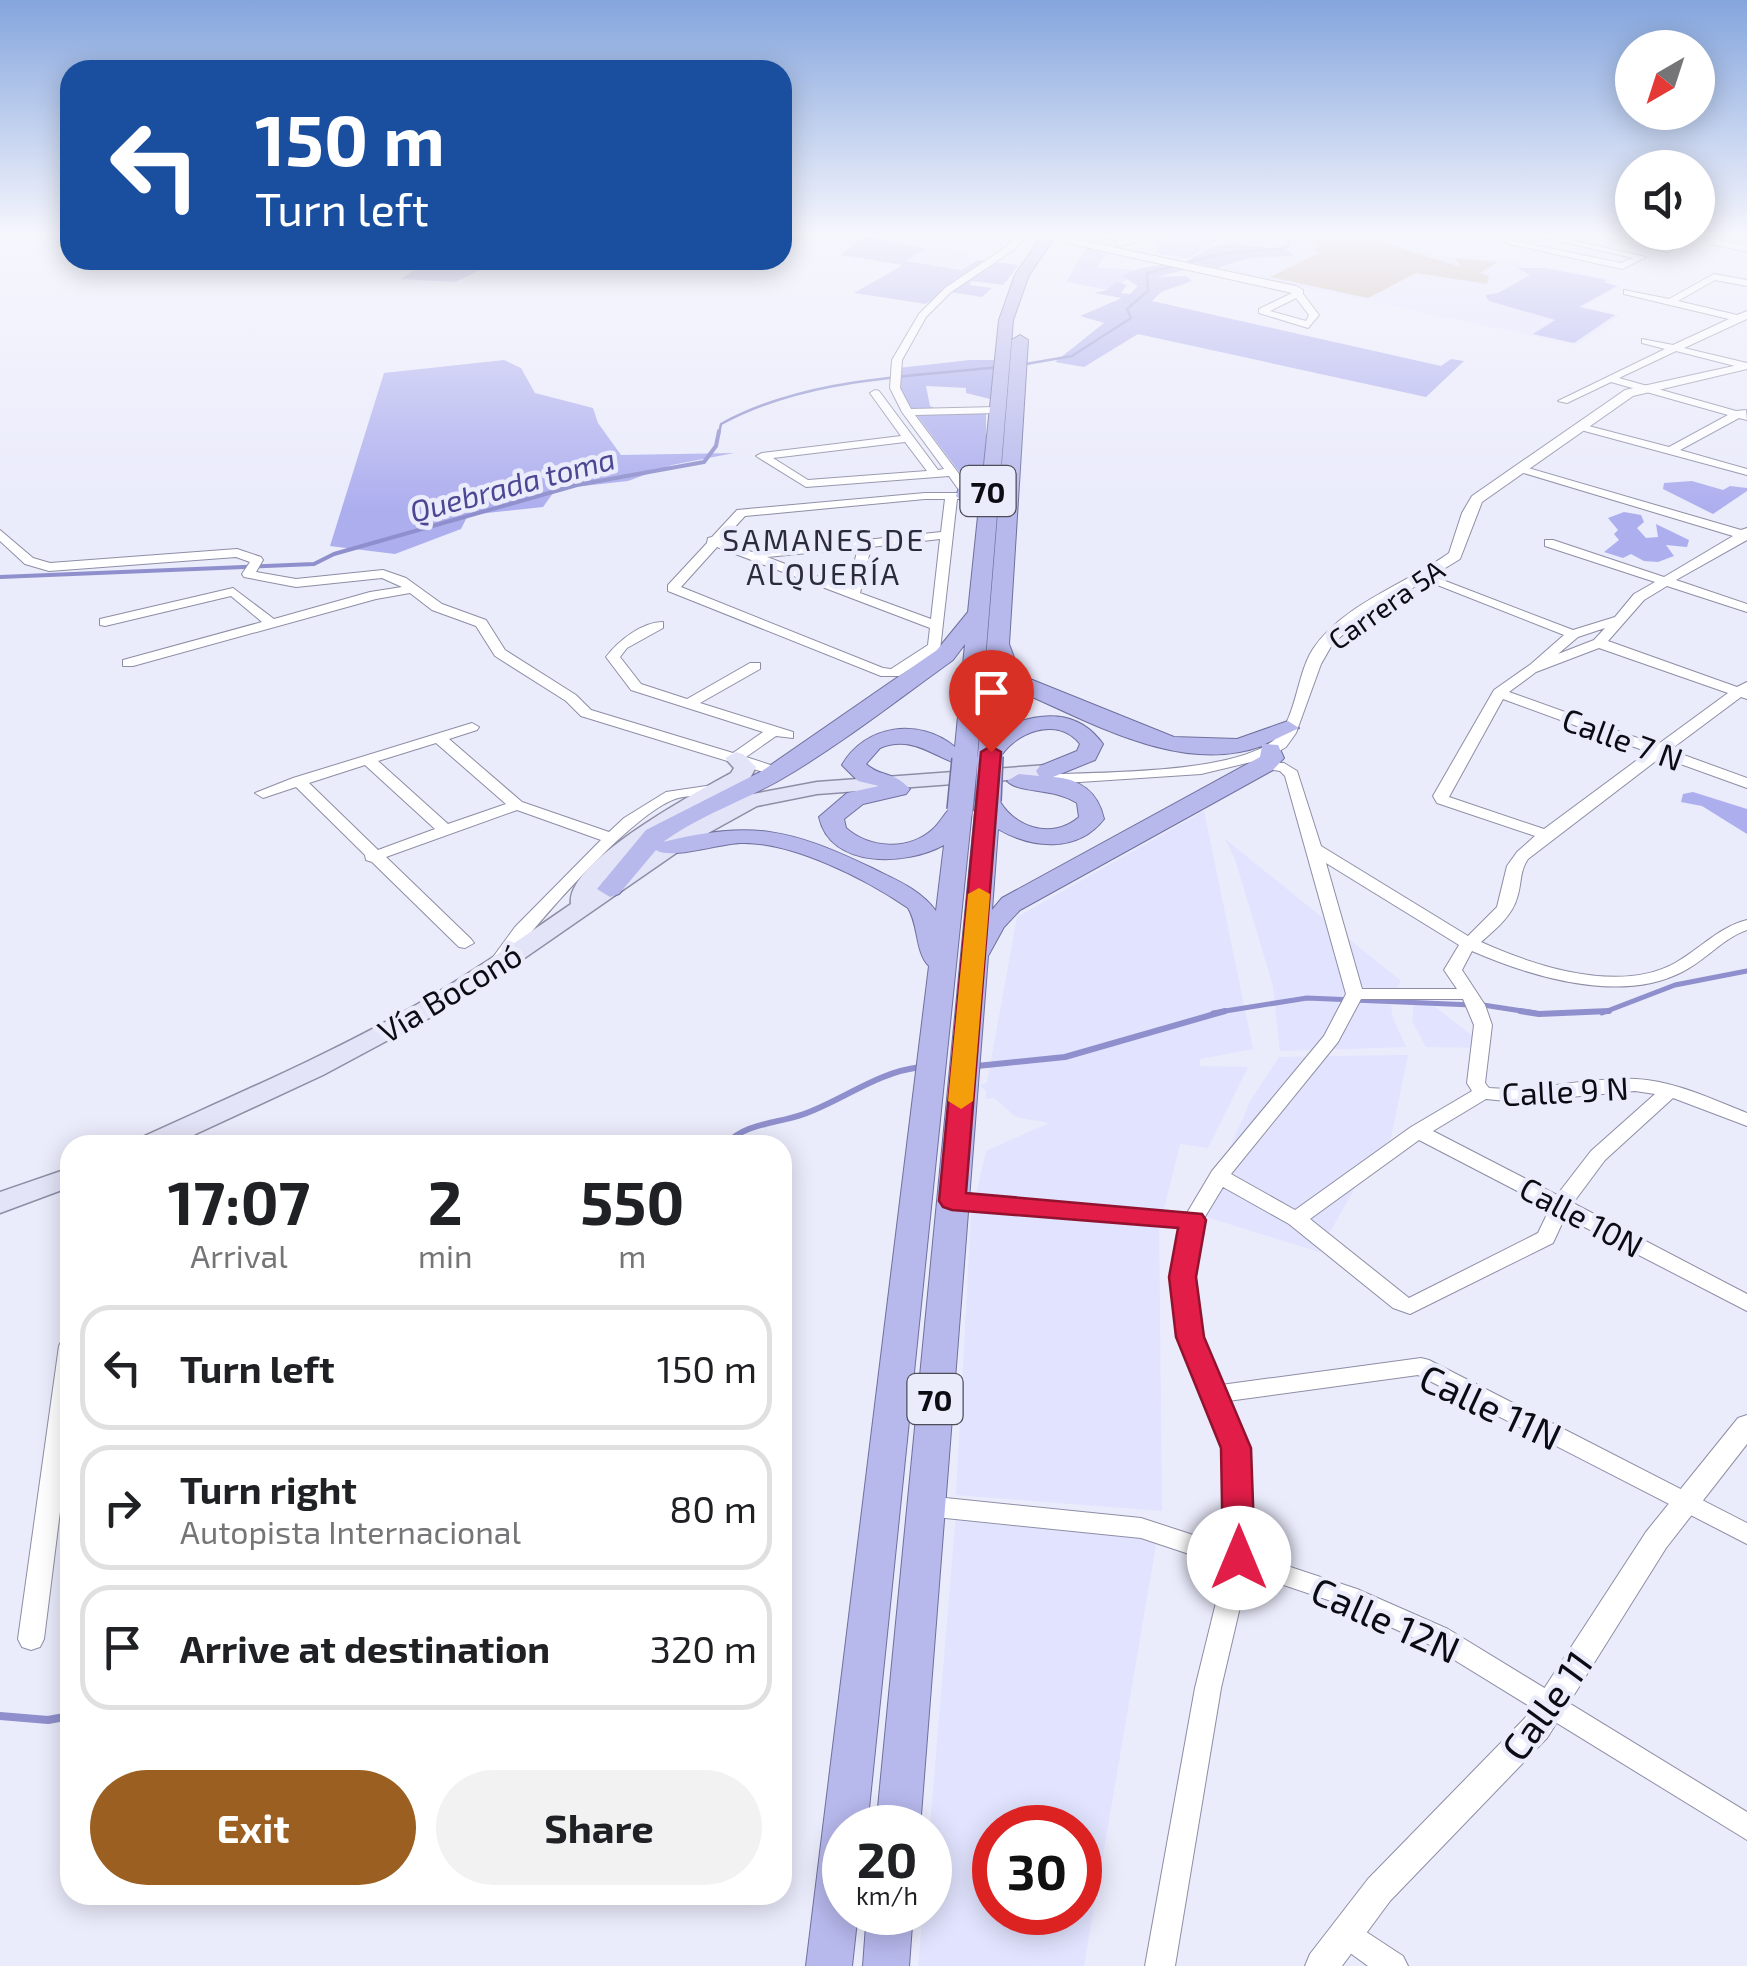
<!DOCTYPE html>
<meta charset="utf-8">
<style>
body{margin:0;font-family:"Exo 2",sans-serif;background:#f2f2f2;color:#202124;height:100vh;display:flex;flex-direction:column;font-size:38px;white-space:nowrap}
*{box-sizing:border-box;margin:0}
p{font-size:32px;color:#757577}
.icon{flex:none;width:55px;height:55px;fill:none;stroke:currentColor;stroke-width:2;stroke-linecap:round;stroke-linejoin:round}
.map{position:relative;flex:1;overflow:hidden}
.side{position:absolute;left:60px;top:1135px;width:732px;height:770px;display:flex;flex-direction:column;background:#fff;border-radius:30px;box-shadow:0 5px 25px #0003}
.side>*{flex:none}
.top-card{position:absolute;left:60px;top:60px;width:732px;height:210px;border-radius:30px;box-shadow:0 5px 25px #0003;background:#1a4fa0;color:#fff;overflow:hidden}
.needle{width:65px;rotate:219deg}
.fabs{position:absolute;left:1615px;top:30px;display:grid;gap:20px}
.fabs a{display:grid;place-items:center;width:100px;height:100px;border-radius:50%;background:#fff;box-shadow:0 5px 25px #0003;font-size:50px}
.speed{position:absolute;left:822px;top:1805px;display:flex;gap:20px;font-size:50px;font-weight:700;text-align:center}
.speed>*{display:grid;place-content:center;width:130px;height:130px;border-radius:50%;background:#fff;box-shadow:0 5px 25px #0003;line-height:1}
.speed small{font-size:25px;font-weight:400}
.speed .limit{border:15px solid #d22;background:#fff;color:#111}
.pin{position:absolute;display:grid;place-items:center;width:85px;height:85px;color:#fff;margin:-102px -42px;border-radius:50% 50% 50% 0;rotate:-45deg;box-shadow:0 0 10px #0007}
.pin .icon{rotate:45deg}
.me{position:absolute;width:110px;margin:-55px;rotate:0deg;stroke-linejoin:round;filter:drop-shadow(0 0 8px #0008)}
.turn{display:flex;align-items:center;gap:35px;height:210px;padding:0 30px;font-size:45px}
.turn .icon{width:130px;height:130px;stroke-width:2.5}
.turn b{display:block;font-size:70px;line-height:85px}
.eta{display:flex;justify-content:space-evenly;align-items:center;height:170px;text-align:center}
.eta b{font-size:60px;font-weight:700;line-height:70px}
.primary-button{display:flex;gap:20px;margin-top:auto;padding:20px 30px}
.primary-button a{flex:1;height:115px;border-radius:60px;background:#9b6021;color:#fff;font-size:40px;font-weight:700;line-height:115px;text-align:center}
.primary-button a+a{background:#f2f2f2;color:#202124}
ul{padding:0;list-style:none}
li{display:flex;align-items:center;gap:30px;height:125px;margin:0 20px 15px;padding:0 10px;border:5px solid #e0e0e0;border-radius:30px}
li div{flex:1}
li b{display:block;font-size:38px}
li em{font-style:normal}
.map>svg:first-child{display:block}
.built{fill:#e2e3fe;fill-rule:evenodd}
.green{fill:#c6c8fe}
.forest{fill:#adaeee}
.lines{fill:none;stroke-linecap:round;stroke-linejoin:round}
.stream-far4{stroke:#8e8fcc;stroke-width:2.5}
.stream-far3{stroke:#8e8fcc;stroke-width:4}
.stream-far2{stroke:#8e8fcc;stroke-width:5}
.stream-far1{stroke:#8e8fcc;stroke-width:6}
.stream{stroke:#8e8fcc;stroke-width:8}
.building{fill:#c7b2a0}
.minor-casing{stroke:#8d8ea5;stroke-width:2}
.tertiary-casing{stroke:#8d8ea5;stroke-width:2}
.secondary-casing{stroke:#8d8ea5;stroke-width:3}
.trunk-casing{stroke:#6f709d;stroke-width:2}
.minor{fill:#fff;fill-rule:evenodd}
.tertiary{fill:#fff;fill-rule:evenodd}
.secondary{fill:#e4e4f8;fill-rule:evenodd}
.trunk{fill:#b7b8ec;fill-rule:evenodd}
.trunk-bridge-casing{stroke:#6f709d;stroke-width:28;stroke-linecap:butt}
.trunk-bridge{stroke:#b7b8ec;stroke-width:25}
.route{fill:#e11d48;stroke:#92132f;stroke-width:2.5}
.slow{fill:#f59e0b}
.labels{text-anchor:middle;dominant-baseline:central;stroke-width:9;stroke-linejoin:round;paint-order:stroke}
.far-street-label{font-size:28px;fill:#0b0b13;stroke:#eaebfb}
.far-water-label{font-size:30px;font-style:italic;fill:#4c4793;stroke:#eaebfb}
.shield{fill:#eaebfb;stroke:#4e4e59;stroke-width:2.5}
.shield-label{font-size:30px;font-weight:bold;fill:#0b0b13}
.far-neighbourhood-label{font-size:30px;letter-spacing:2.5px;fill:#2b2b3e;stroke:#eaebfb}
.street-label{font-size:32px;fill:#0b0b13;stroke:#eaebfb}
.near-street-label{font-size:38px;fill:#0b0b13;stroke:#eaebfb}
</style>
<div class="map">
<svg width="1747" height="1966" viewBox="0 0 1747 1966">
<rect width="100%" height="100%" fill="#eaebfb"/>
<path class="built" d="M1209,234L1254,238L1355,234L1439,256L1513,260L1612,279L1608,282L1622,285L1583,307L1620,315L1576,345L1186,262L1224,237Z
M931,247L993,258L976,259L961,269L906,260Z
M1204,811L1253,1049L1200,1059V1066L1248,1067L1208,1148L1180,1144L1159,1229L1162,1511L956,1495L971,1216L986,1151L1049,1123L1016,1117L994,1098L986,1099V1091L980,1085L987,1083L1017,917Z
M1225,839L1401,981L1391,999L1392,1016L1406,1047L1280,1051L1273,986L1235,859Z
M1415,991L1488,1048L1426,1047L1412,1021Z
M1408,1055L1391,1137L1363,1173L1319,1252L1200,1215L1251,1100L1279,1057Z
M956,1514L1158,1533L1084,1966H918L923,1913L930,1912V1827ZM995,1828H1080V1912H995Z"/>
<path class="green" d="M1167,234L1223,237L1188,259L1156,253L1159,250L1156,244L1168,243Z
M1086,248L1109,252L1097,267L1136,270L1114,291L1066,282Z"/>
<path class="forest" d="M862,236L926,248L906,261L962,270L977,260L1019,265L1003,285L972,281L969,285L992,288L982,297L949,292L973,271L926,304L854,293L903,265L841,255Z
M1233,244L1289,250L1293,256L1249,258L1217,268L1187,261L1211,247Z
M432,260H501L455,282L400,279Z
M1175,262L1192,268L1156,277L1186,276L1192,281L1161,292L1152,301L1441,366L1451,359L1464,361L1426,397L1138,334L1084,367L1055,362L1104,323L1080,316L1122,298L1094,293L1107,290L1116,282L1127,285L1121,293L1130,294L1138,286L1122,276L1138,269Z
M1517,268H1545L1607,280L1603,282L1617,286L1579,307L1615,315L1574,343L1533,334L1555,320L1489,301L1485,295L1498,293L1530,275Z
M504,360L521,368L535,393L593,408L598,423L621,455L734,453L672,465L628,481L556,489L543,507L468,515L461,529L395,554L330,546L384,373Z
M970,360H995L990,399L966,393V388L926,386L930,406L939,410L908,411L897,389L898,368Z
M986,412V469H968V474L979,475L966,481L915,413Z
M1692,481L1723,490L1730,486L1747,488V491L1713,514L1663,489L1664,483Z
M1624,512L1641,515L1644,522L1637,528L1646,538L1658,537L1656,524L1689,540L1687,547L1666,545L1674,556L1658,562L1644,561L1631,554L1623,558L1604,552L1619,540L1614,534L1618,530L1608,518Z
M1693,792L1747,809V834L1702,806L1681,802L1683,794Z"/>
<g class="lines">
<path class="stream-far4" d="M1020,365L1072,356L1131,318L1127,309L1148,291L1147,273L1220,254L1285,248L1290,243L1289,239L1271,234
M719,433L721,424C805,378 906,377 999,367"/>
<path class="stream-far3" d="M0,577L314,564L334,554L577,485L704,462L716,446L719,431"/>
<path class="stream-far2" d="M1483,1005L1535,1013
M1213,1013L1307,998L1472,1005
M1602,1013L1675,985L1747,971"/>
<path class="stream-far1" d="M1520,1011L1539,1014L1609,1011
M977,1066L1065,1057L1225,1011
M725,1145C746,1122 777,1124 804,1114C845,1099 877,1072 921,1067"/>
<path class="stream" d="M0,1716L48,1720L70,1716"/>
</g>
<path class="building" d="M1296,234L1368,238L1461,267L1455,258L1498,262L1480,273L1489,276L1487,284L1416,273L1368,298L1270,277L1321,252L1312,250L1322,245Z"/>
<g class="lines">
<defs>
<path id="minor" d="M1019,234H1028L1012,251L951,292L926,317L902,360L900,388L911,409L997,407L1002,410L997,413L915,415L971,490L967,493L971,496L969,498L957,499L940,650L899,676H881L668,591V585L707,543L708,538L712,537L737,510L925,493H961L949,476L806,487L756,456L762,453L901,436L870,393L875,390L879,391L938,470L944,469L902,412L890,388L892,360L919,314L945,288L1006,247ZM905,442L927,471L808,480L773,458ZM925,499H945L941,532L752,552L722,541L745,516ZM940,539L931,619L860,593L871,547ZM717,547L930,628L928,645L891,669L883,668L681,587ZM858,548L848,588L767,557Z
M1089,234H1109L1142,241L1120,246L1116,243L1119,241Z
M1528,234H1544L1646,257L1622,269L1505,243L1509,240L1621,263L1633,258Z
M1588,234H1605L1667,246L1683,238L1690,240L1668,252Z
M1065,237L1296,286L1303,290V294L1319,315L1308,328L1259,313V309L1292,293L1062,242ZM1296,298L1309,315L1306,321L1270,311Z
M1710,238L1747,246V252L1707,243Z
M1714,274L1747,280V286L1715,280L1678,301L1737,315L1747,311V319L1684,348L1747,363V369L1676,351L1619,378L1736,411L1746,410L1747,420L1739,418L1680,450L1747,469V475L1577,429L1576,427L1581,424L1669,447L1728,415L1611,382L1567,403L1558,401L1665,349L1642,343V339L1673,345L1729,319L1624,294V290L1669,299Z
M1521,466L1741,530L1747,528V540L1676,580L1747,604V612L1667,586L1644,600L1608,641L1737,687L1747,682V699L1741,697L1670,750L1747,778V788L1661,757L1528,859C1519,872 1522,884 1517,898C1512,916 1495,930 1481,942C1534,966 1619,994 1675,963C1700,949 1719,927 1747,920V930C1723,938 1705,961 1682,972C1620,1004 1532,977 1472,951L1462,970L1485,1005L1492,1025L1485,1083L1489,1088C1538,1092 1587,1077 1636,1079C1675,1081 1711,1099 1747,1113V1126L1673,1098L1605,1160L1573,1203L1747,1294V1311L1565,1217L1553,1243L1410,1314L1393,1308L1289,1224L1223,1187L1203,1220L1194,1277L1201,1337L1221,1385L1421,1358L1429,1360L1747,1523V1544L1418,1375L1228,1401L1248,1448L1251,1554L1357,1589L1448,1629L1747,1812V1840L1430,1645L1340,1604L1248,1573L1221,1688L1175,1966H1145L1195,1688L1225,1566L1141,1538L926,1516L918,1513L914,1506L918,1499L926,1496L1141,1518L1227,1546L1224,1448L1179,1337L1172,1277L1182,1226L952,1208L945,1206L942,1201L945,1196L952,1194L1187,1213L1212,1171L1324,1036L1346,994L1285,776L1280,771L1260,768V762L1284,763L1297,771L1321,846L1468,936L1497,907L1507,866L1517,852L1535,836L1437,803L1433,796L1494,690L1531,664L1564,635L1417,577L1427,574L1573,630L1615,617L1634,594L1655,582L1545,546V540H1553L1664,577L1733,536L1517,471L1515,469ZM1605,628L1594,640L1558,654L1578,637ZM1599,648L1728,693L1657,745L1509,692L1536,672ZM1503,699L1648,752L1544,829L1449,797ZM1326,863L1459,945L1444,970L1457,989H1362ZM1361,999H1463L1474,1025L1467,1083L1472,1091L1411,1127L1295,1210L1231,1174L1338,1042ZM1635,1091L1655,1094L1591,1151L1557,1195L1433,1131L1486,1099L1517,1102ZM1419,1140L1550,1208L1538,1233L1409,1298L1310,1219Z
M0,530L33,558L50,563L237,549L261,557L263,560L256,572L296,579L383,570L406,578L442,604L486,620L505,650L576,695L591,710L733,753L763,732L631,690L606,657C618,641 642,622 663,622V628L627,648L620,657L641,684L687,699L750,663H760V669L700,703L793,732V738L776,736L746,757L783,769L785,772L783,775H773L581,716L566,701L495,656L476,626L432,610L410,593L376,599L133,666H123V660L262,622L231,596L105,626L100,625V619L233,588L274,619L370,592L402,587L382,578L296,587L244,577L242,574L250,562L236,557L49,571L25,564L0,541Z
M472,723L479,727L477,730L449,739L522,802L609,832L624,818L666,792L720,784L728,789C713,799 692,793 675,799C630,815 533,927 503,968H491L488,964L515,927L601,840L517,810L386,857L471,939L474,943L465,948L459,947L372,862L366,860L365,855L296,787L263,798L255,793L293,778ZM436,743L506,804L448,824L378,761ZM365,765L435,829L378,850L309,783Z
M70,1338V1432L44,1639L40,1647L31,1650L22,1647L18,1639L59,1346L62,1340Z
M1345,1918L1403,1956L1408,1966H1368L1335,1942L1331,1932L1335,1922Z"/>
<path id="tertiary" d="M1747,363V369L1633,396L1482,502L1460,559L1362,619L1333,643L1321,664L1296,733L1286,747L1268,758L1201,774L1034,785L1025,780L1034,775C1090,772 1233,775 1274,740C1297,719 1296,675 1313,649C1343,604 1406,584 1449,553L1462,513L1472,496L1625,390Z
M1747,1415V1444L1666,1548L1547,1738L1390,1901L1342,1966H1305L1310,1954L1368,1879L1525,1718L1646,1532L1738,1418Z"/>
<path id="secondary" d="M736,752L743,754L756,767L748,782L658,833L602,883L676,832L742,796L817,782L1048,765L1059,771L1048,777L817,794L757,806L692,842L503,973L433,1016L323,1075L172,1145H134L138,1139C232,1096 327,1056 416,1005C469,975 520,939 571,904C565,862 697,792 731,773L734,768L725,758Z
M70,1168V1187L0,1213V1192Z"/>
<path id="trunk" d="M1043,234H1057L1029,275L1013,320L977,759L965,766C935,759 914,734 880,748L866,764C882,778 892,770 910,789L906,794L863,804L844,819L846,828C870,849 909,851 933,829C943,820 947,806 960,803L972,810L867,1828H845V1912H858L852,1966H806L929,966C915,952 919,926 908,908C866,879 791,841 740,843C718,844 670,860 656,850L619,894L610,897L597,889L646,830L762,771L937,650L968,612L978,516L956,496L961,482L984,465L999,320L1015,275ZM982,484L980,499L974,494ZM965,644L955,747C919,717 865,725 842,765L858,781L879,786L847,793L819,817C830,869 906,866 944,845L936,911C920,889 896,880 872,868C790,829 753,820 663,842C699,816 741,802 780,780C840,745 896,701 953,660Z
M1020,335L1028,340L1009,644L1018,668L1030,679L1174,737L1237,739L1288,721L1299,728L1265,744L1278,745L1284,758L1273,770L1020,910L1004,927L988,956L920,1828H876L976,801L988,794L997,796C1011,827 1052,841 1079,817L1077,803C1052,787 1020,794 1007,781L1019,774L1039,776L1036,771L1040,766L1077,751L1080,744C1058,715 1013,732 998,761H982L978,756L1012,340ZM1006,681L1014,689C1088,720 1179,776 1262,746L1260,757L1002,898L992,910L998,829C1032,849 1078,853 1104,819C1098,792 1081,779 1053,777L1095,760L1103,744C1078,709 1040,711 1003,728Z
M867,1912H913L909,1966H863Z"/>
</defs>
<use href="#minor" class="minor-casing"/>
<use href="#tertiary" class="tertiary-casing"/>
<use href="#secondary" class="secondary-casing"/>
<use href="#trunk" class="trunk-casing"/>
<use href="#minor" class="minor"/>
<use href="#tertiary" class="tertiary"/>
<use href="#secondary" class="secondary"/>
<use href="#trunk" class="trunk"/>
<defs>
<path id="trunk-bridge" d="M988,801L990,756
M960,810L965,759"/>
</defs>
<use href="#trunk-bridge" class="trunk-bridge-casing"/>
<use href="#trunk-bridge" class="trunk-bridge"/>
</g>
<linearGradient id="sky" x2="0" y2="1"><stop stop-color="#84a5dd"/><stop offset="0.46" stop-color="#f6f6fd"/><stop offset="1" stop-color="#f6f6fd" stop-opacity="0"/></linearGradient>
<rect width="1747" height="509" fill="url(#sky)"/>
<path class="route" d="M991,746L1001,752L966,1193L1202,1214L1206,1220L1196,1277L1204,1337L1251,1448L1255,1558L1250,1568L1239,1572L1228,1568L1223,1558L1221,1448L1176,1337L1169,1277L1178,1228L952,1210L943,1207L939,1201L981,752Z"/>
<path class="slow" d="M979,888L990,894L973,1101L961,1109L948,1101L968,894Z"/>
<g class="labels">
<g class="far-street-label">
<text transform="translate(1386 604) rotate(-35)">Carrera 5A</text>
</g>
<g class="far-water-label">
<text transform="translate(512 484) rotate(-15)">Quebrada toma</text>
</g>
<g class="shield">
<rect x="960.5" y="466" width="55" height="50" rx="8"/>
<rect x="907.5" y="1374" width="55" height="50" rx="8"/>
</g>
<g class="shield-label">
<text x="988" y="491">70</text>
<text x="935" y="1399">70</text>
</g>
<g class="far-neighbourhood-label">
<text x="824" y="539">SAMANES DE<tspan x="824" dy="34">ALQUERÍA</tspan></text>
</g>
<g class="street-label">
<text transform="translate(1623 738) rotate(20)">Calle 7 N</text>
<text transform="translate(449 992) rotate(-31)">Vía Boconó</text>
<text transform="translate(1565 1090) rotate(-3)">Calle 9 N</text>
<text transform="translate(1582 1216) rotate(28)">Calle 10N</text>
</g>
<g class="near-street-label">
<text transform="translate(1491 1406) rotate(25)">Calle 11N</text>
<text transform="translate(1386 1619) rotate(24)">Calle 12N</text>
<text transform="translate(1546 1705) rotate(-54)">Calle 11</text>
</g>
</g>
</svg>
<div class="fabs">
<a><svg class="needle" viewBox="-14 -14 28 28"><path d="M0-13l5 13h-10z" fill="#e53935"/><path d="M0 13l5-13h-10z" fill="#757577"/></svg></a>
<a><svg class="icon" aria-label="sound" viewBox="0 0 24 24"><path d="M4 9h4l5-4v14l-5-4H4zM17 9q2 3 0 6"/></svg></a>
</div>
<div class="speed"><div>20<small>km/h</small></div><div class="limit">30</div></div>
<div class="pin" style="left:991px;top:752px;background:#d93025"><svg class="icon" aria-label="arrive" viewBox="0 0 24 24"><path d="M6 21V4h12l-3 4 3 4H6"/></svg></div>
<svg class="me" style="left:1239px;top:1558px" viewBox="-20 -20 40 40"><circle r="19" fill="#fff"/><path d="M0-13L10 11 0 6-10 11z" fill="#e11d48"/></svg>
<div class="top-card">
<div class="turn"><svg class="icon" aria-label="left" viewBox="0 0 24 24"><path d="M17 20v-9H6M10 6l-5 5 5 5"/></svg><div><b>150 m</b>Turn left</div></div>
</div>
<section class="side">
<div class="eta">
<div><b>17:07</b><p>Arrival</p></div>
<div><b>2</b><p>min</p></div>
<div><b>550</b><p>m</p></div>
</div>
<ul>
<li><svg class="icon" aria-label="left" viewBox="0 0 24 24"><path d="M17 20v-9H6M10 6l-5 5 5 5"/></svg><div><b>Turn left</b></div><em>150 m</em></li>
<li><svg class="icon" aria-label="right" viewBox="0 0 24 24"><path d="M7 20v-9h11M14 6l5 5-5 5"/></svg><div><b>Turn right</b><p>Autopista Internacional</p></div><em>80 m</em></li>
<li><svg class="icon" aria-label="arrive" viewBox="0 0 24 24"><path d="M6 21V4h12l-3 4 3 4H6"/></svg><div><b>Arrive at destination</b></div><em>320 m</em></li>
</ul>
<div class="primary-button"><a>Exit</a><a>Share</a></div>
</section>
</div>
